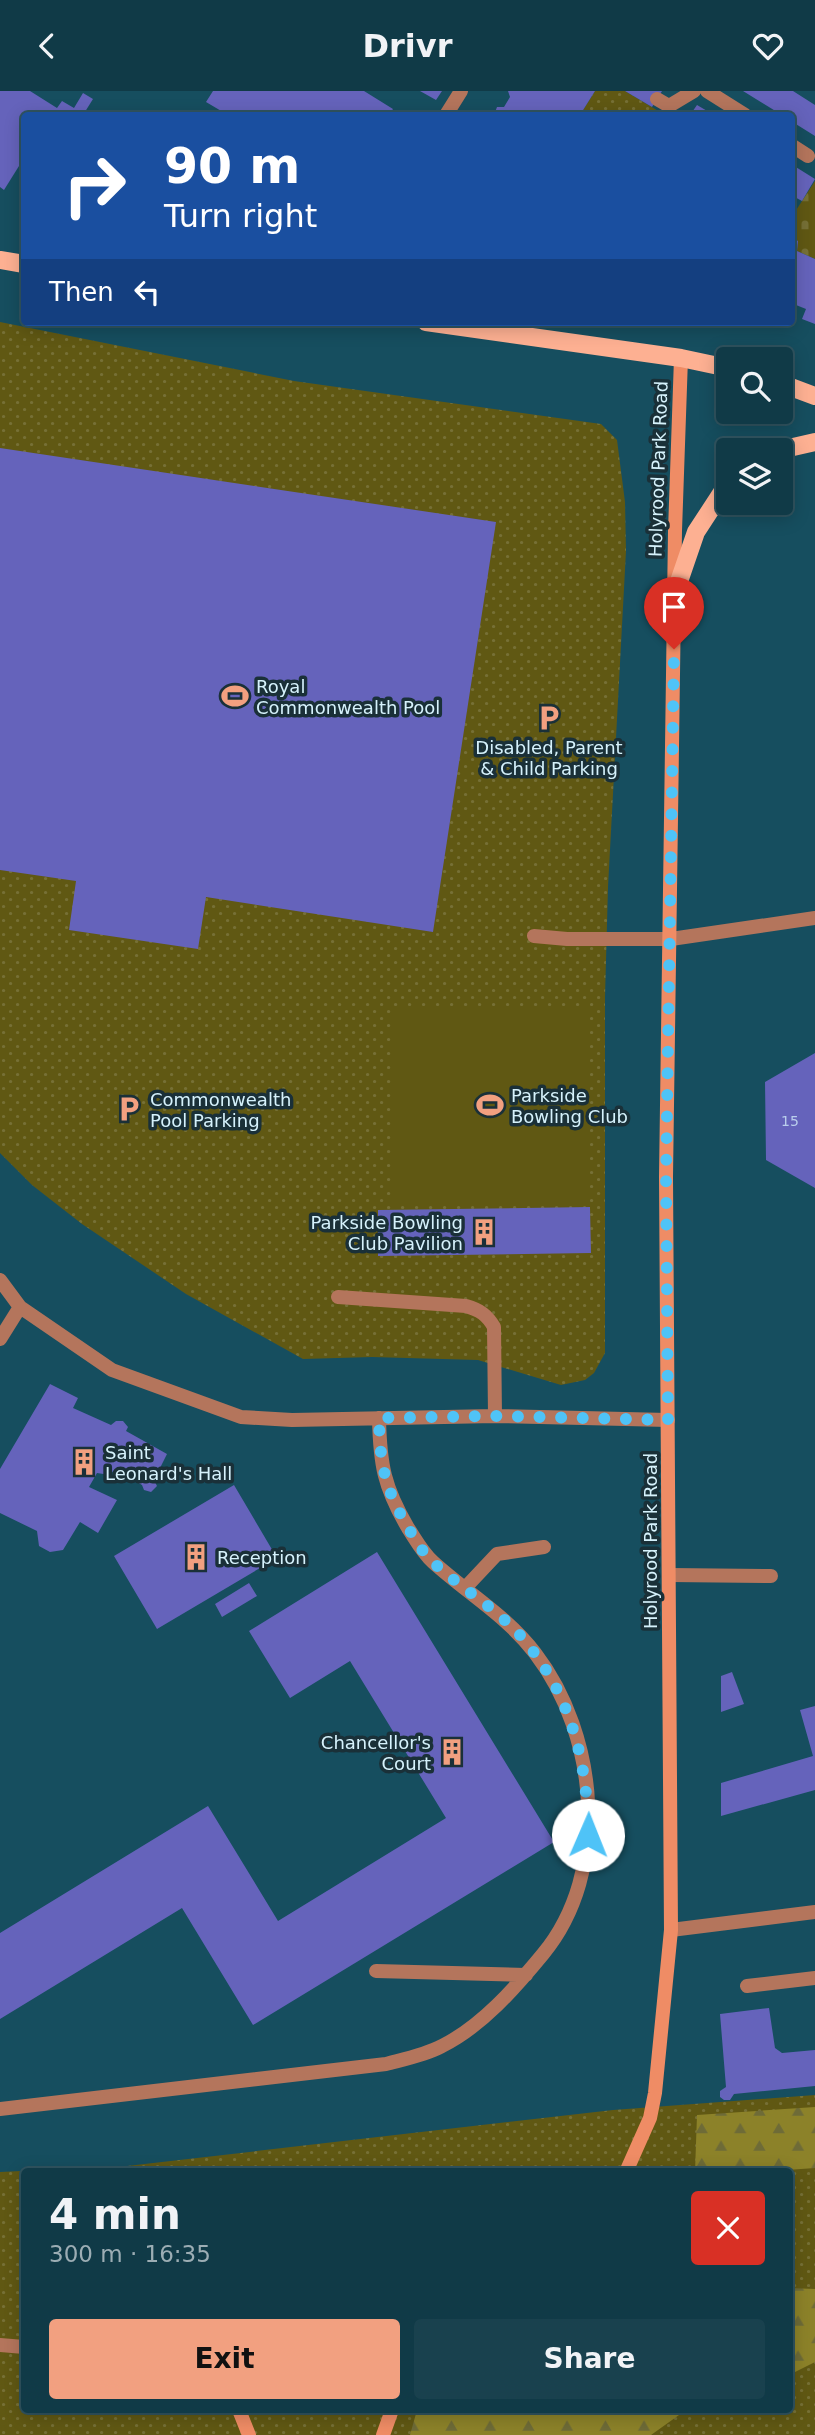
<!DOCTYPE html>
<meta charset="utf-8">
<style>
body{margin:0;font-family:"DejaVu Sans",sans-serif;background:#19414e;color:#f1f3f6;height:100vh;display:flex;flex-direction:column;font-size:26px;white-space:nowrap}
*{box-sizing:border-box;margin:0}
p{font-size:23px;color:#9cadb4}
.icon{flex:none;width:38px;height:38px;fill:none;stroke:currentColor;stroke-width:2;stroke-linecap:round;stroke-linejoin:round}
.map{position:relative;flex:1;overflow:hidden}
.sheet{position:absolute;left:21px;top:2077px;width:772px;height:245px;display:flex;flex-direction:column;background:#103a47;border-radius:7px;box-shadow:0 4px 18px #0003,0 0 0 2px #305460}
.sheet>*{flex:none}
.top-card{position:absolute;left:21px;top:21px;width:774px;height:214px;border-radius:7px;box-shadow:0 4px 18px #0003,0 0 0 2px #305460;background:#1a4fa0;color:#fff;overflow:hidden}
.fabs{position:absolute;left:716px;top:256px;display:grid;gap:14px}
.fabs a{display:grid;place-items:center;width:77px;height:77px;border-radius:7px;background:#103a47;box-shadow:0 4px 18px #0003,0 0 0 2px #305460;font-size:35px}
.pin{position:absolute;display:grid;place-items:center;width:60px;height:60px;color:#fff;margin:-72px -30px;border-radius:50% 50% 50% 0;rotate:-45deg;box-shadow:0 0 7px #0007}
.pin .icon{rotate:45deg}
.me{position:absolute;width:77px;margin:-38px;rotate:1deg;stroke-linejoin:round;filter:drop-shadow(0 0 5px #0008)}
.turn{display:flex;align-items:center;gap:24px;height:147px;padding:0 28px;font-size:32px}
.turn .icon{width:91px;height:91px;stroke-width:2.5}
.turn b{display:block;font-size:49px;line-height:60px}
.then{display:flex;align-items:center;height:66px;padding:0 28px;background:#0003;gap:14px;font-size:26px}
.round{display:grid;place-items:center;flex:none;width:74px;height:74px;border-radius:7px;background:#19414e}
.headline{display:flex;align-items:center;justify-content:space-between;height:119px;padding:0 28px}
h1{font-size:42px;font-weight:600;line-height:52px}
.primary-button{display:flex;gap:14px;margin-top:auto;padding:14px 28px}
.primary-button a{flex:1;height:80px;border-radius:7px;background:#f2a080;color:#111;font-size:28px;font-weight:600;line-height:80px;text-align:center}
.primary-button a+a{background:#19414e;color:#f1f3f6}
header{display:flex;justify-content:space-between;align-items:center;height:91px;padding:0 28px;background:#103a47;font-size:32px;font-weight:600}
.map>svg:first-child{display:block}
.green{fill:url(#green-dots);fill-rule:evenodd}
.forest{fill:url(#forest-firs)}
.cemetery{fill:url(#cemetery-stones)}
.pitch{fill:#605813}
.building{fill:#6563bb}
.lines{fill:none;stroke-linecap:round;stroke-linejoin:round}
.lane{stroke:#b4755c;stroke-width:14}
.street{stroke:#b4755c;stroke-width:14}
.secondary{stroke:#ef8c65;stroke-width:14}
.primary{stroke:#fdb092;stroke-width:18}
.route{stroke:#4fc3f7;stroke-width:12;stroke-dasharray:0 21.6}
.labels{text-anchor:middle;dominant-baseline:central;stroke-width:7;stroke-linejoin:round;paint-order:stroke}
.number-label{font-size:14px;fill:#baceec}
.street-label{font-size:18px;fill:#d6f2fc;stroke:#1a3038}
.poi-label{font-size:18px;fill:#d6f2fc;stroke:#1a3038;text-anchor:start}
</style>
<header><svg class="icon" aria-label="back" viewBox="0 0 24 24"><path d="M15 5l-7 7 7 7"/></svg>Drivr<svg class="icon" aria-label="heart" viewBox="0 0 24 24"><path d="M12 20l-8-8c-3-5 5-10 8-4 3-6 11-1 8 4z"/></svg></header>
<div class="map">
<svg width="815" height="2344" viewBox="0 0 815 2344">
<defs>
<pattern id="green-dots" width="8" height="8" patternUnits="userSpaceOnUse" patternTransform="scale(1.75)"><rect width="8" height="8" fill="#605813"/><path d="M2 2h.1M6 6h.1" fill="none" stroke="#767036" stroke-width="1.8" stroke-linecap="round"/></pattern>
<pattern id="forest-firs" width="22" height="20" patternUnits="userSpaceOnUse" patternTransform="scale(1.75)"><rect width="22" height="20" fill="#8c8229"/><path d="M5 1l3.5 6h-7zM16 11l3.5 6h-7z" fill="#6e6b37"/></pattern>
<pattern id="cemetery-stones" width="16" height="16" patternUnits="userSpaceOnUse" patternTransform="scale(1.75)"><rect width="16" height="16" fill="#605813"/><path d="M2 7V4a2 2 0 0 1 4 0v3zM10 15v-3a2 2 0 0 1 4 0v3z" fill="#767036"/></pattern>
</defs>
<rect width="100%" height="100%" fill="#164e5f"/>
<path class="green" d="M595,0H625L665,24H580Z
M0,231L294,290L601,333L617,349L625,411L626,460L608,796L605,906V1262L594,1282L585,1289L561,1294L478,1269L372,1266L303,1268L186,1203L82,1133L32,1094L0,1062Z
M815,2004V2344H0V2081L127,2075L613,2019ZM24,2081H789V2319H24Z"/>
<path class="forest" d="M815,2016V2077L758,2081H695L697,2024Z
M789,2197L815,2198V2271L789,2284Z
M417,2319H686L651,2344H410Z"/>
<path class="cemetery" d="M815,90V168L797,160L798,150L791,145V127Z"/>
<path class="pitch" d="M391,917H589V1111H391Z"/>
<path class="building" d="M0,0H30L57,17L62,10L74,17L83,2L93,8L83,24H24V67L4,99L0,96Z
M213,0H364L393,18L389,24H299L292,21L290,24H228L206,11Z
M420,0H442L436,9Z
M508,0H595L580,24H494L497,16H504L510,6Z
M625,0H662L652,16Z
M743,0H793L815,14V45L791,30V24H782Z
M697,14L714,24H690Z
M791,73L815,88L802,110L791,104Z
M791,145L798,150L797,160L815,168V233L802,228L806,218L791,212Z
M0,357L496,431L433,841L206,806L198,858L69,839L76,790L0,779Z
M815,962V1097L766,1069L765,991Z
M590,1116L591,1162L378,1165V1119Z
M50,1293L78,1307L73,1317L111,1334L116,1330H123L128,1336L126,1340L167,1363L154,1389L157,1395L151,1401L144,1399L142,1394L115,1378L110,1384L97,1382L89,1396L117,1409L98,1442L80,1431L63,1459L50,1461L39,1455L37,1440L0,1422V1378Z
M234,1394L277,1467L157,1538L114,1465Z
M377,1461L554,1751L253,1934L182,1817L0,1928V1842L208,1715L278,1830L446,1727L350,1570L290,1607L249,1540Z
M249,1492L257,1505L222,1526L215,1513Z
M732,1581L744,1613L721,1621V1585Z
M815,1615V1699L721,1725V1692L813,1665L800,1619Z
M769,1917L775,1957L782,1962L815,1959V1995L734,2003L730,2009H724L720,2006V2000L726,1996L720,1923Z
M789,2092H791L795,2154L789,2155Z"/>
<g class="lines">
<path class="lane" d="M707,0L745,24
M657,8L669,15L694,0
M791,54L808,65
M534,845L567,848H671L815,827
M0,1189L20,1216L112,1279L241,1326L292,1329L495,1325
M338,1206L466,1215C480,1219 487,1224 494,1236L495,1325L668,1329
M0,1248L20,1216
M670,1484L771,1485
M465,1497L497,1463L544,1456
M376,1880L526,1884
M747,1895L815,1887
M0,2018L386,1973C405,1968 425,1964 442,1955C482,1935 515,1897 543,1863C611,1781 598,1644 535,1562C507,1525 467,1502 433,1471C422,1461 416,1449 408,1437C384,1396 380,1374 379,1327"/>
<path class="street" d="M446,24L461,0
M671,1839L815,1821
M0,2254L24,2256"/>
<path class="secondary" d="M626,2081L650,2027L655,2002L671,1839L666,1086L675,440L681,267
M239,2319L249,2344
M383,2344L392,2319"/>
<path class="primary" d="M0,169L24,173
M426,231L681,267L728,277
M780,292L815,305
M780,359L815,351
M674,505L696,441L728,392"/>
</g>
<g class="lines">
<path class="route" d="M588,1744C588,1670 570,1600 519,1543C494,1516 461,1497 434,1472C423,1462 416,1450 409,1438C384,1396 380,1374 379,1327L495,1325L668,1329L666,1086L674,558"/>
</g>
<defs>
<symbol id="stadium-bare" viewBox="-9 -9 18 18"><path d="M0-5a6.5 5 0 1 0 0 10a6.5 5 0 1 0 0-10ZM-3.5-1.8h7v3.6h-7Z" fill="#f2a080" stroke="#1a3038" stroke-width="2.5" paint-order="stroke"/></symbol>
<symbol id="parking-bare" viewBox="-9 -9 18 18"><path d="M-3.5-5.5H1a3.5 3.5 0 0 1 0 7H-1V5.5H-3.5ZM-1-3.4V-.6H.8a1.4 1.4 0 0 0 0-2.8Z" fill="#f2a080" stroke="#1a3038" stroke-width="2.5" paint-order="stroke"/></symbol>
<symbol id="building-bare" viewBox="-9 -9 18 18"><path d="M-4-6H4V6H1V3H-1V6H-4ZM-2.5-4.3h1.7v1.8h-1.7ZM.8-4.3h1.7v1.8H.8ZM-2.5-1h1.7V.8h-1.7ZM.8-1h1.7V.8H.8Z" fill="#f2a080" stroke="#1a3038" stroke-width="2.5" paint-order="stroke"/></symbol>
</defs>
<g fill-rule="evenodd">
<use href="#stadium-bare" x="216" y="586" width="38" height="38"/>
<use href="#parking-bare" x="530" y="608" width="38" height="38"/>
<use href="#stadium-bare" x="471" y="995" width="38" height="38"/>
<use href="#parking-bare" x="110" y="999" width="38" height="38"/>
<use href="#building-bare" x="465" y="1122" width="38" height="38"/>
<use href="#building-bare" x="65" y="1352" width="38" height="38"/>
<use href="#building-bare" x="177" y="1447" width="38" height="38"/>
<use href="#building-bare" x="433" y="1642" width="38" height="38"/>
</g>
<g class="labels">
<g class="number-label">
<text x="790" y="1030">15</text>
</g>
<g class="street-label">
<text transform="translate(658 378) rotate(-88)">Holyrood Park Road</text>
<text transform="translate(650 1450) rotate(-90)">Holyrood Park Road</text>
</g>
<g class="poi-label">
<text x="256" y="595">Royal<tspan x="256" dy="21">Commonwealth Pool</tspan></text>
<text x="549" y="656" text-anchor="middle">Disabled, Parent<tspan x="549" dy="21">&amp; Child Parking</tspan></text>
<text x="511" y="1004">Parkside<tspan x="511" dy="21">Bowling Club</tspan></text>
<text x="150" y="1008">Commonwealth<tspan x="150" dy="21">Pool Parking</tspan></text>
<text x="463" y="1131" text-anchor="end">Parkside Bowling<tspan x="463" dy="21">Club Pavilion</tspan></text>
<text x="105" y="1361">Saint<tspan x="105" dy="21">Leonard's Hall</tspan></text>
<text x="217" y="1466">Reception</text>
<text x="431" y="1651" text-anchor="end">Chancellor's<tspan x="431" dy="21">Court</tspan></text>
</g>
</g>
</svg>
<div class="fabs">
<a><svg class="icon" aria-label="search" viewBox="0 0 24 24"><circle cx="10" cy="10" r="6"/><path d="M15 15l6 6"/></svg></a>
<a><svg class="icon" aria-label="layers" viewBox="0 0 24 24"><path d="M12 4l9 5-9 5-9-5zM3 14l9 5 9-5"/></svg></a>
</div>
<div class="pin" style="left:674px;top:558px;background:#d93025"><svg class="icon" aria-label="arrive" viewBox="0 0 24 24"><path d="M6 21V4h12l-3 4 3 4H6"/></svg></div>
<svg class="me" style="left:588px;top:1744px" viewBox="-20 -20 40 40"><circle r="19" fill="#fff"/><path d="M0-13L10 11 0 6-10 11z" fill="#4fc3f7"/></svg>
<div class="top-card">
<div class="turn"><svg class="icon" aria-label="right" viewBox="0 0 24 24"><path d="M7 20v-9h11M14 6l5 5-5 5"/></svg><div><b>90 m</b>Turn right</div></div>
<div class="then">Then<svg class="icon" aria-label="left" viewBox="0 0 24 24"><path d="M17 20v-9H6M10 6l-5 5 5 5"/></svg></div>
</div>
<section class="sheet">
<div class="headline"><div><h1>4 min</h1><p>300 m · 16:35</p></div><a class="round" style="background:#d93025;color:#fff"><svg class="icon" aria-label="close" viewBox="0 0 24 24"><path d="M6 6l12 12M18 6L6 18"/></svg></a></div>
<div class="primary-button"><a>Exit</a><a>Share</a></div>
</section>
</div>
